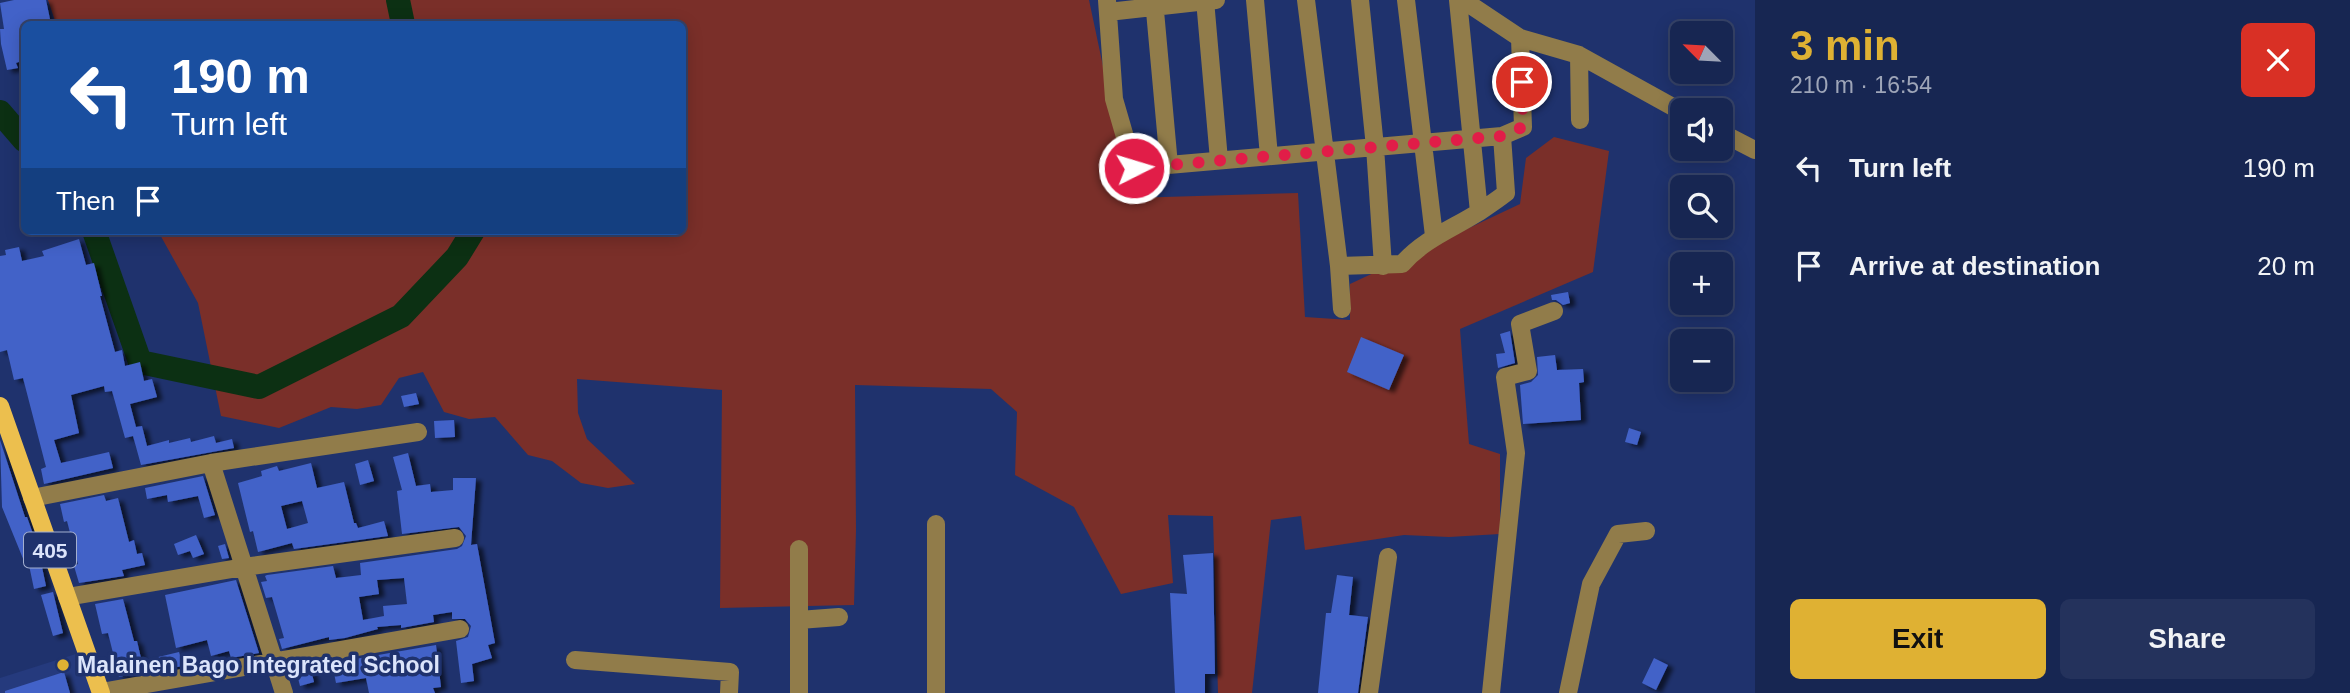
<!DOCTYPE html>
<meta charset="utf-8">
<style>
body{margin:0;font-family:Helvetica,sans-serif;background:#24325c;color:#f1f3f6;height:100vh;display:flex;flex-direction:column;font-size:26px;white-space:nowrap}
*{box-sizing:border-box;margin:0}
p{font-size:23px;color:#9ea5b8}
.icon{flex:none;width:38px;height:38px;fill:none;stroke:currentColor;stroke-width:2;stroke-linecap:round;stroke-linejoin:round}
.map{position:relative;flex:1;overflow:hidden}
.details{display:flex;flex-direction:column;background:#172652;width:595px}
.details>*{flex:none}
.guide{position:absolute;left:21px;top:21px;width:665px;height:214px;border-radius:10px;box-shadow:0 4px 18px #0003,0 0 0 2px #364369;background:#1a4fa0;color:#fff;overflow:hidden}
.needle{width:46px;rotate:294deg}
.buttons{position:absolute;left:1670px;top:21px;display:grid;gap:14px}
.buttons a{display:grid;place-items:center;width:63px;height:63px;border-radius:10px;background:#172652;box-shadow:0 4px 18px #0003,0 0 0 2px #364369;font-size:35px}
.pin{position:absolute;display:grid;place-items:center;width:60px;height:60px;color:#fff;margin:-30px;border:4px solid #fff;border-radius:50%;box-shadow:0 2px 7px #0007}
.me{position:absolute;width:77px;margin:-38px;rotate:85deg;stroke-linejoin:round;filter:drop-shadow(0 0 5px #0008)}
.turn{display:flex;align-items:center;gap:24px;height:147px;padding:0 35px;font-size:32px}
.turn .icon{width:91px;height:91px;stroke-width:2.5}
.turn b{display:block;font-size:49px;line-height:60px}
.then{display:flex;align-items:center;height:66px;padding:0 35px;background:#0003;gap:14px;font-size:26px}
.round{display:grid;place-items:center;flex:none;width:74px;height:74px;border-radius:10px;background:#24325c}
.headline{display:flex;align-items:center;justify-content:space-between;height:119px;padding:0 35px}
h1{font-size:42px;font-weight:700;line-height:52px;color:#dfb133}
.cta{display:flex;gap:14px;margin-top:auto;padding:14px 35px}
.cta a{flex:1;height:80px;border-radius:10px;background:#dfb133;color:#111;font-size:28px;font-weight:700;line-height:80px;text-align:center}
.cta a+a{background:#24325c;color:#f1f3f6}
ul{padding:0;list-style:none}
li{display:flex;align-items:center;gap:21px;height:98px;padding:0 35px}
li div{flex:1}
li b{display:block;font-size:26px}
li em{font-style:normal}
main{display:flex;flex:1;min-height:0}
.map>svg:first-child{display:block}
.built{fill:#253a7d}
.green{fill:#7a2f29}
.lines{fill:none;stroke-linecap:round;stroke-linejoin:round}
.river{stroke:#0c3013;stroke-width:24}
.building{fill:#4262c8;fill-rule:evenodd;filter:url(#shadow)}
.minor{stroke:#917c4a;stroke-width:18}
.major{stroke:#ecbf4e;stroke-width:18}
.route{stroke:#e11d48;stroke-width:12;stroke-dasharray:0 21.6}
.poi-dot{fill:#dfb133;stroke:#1f326d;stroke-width:2.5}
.labels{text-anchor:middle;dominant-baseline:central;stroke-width:7;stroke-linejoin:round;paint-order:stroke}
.shield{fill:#1f326d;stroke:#a3afd0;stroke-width:2}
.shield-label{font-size:21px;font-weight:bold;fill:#dbe4fb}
.poi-label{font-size:23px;font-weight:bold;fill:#dbe4fb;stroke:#1f326d;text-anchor:start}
</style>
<main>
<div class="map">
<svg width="1755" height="693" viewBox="0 0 1755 693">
<defs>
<filter id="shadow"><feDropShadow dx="5.5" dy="3" stdDeviation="2" flood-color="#0009"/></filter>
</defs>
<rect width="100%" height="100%" fill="#1f326d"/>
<path class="built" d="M82,652L94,693H0V678Z"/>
<path class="green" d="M48,0H1089L1131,198L1298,193L1305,317L1350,320V284L1520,204L1526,158L1554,137L1609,151L1593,272L1460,329L1469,444L1500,454V534L1449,537L1404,535L1305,550L1301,516L1271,520L1252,693H1218L1213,516L1168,515L1173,583L1121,594L1074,507L1015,475L1017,412L991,389L855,385L856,530L854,605L720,608L722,390L577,379L578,413L587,439L635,484L608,488L581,483L552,461L528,455L495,417L469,419L444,412L423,372L399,378L381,405L357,409L331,407L279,428L221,416L198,303L158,231H682V24H56Z"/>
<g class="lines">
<path class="river" d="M398,0L403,24
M0,112L24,140
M94,231L140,362L259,387L401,316L457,257L473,231"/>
</g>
<path class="building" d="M14,0H46L51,24H24V60L16,63L18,68L7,70L1,44L0,29H4L0,3Z
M79,239L86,265L94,263L102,296H100L115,352L122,350L125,366L140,362L144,381L152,379L157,397L130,404L136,427L142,426L147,446L169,440V443L190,438L191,442L214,436L216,443L232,439L234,448L141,465L133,436L125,438L112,391L105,392L104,386L71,395L79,433L54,440L61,463L109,452L113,468L44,484L41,469L46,467L23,378L14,380L7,350L0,352V256L6,255L5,250L19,247L22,261L44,256L42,251Z
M1568,292L1570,303L1563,305L1556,300H1552L1551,295Z
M1510,331L1515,363L1498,368L1496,354L1505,353L1500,334Z
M1361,337L1404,355L1389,390L1347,372Z
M1555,355L1557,370L1583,369L1584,382L1579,383L1581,420L1523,424L1520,385L1531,382L1538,375L1537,357Z
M416,393L419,404L404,407L401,396Z
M454,420L455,437L435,438L434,421Z
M1629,428L1641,432L1637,445L1625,442Z
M0,440L25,517H27L38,548L46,586L34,589L29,565L26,566L2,507Z
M408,453L416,486L430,484L431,492L453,490V478H476L471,545L477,544L495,643L488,645L492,658L472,664L474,681L461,683L456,641L468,637L471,626L465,619H452V612L433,615L434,622L401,628V625L377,627L378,629L345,638L329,640V637L282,649L279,639L284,638L272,597L266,598L261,582L267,581L265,576L267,575L333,566L336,578L361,575L360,563L457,549L462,546L466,536L459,527L402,534L397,491L402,490L393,457ZM404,578L407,604L383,606L384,616L363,620L359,597L379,594L377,580Z
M368,460L374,481L360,485L355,464Z
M311,463L317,488L344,482L354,523H356L358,528L384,521L388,536L294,549L292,543L258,552L253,531L250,532L238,483L262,476L261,471L277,466L279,471ZM302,501L308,523L287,529L281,506Z
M203,476L215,515L204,518L198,496L168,502L167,495L147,499L145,488Z
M104,495L106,501L118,498L129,542L134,540L137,554L142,553L145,565L122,570L124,576L79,583L74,566L78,564L67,521L64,522L60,504Z
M196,535L204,554L193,558L190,551L178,555L174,544Z
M225,544L229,558L222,559L218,546Z
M1213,553L1215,674H1205V693H1175L1170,593L1187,594L1183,555Z
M1337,575L1353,577L1349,615L1368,617L1358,693H1318L1326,613H1331Z
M236,580L259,653L231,658L229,651L211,656L207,640L176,648L165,595Z
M53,592L63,633L53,636L41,595Z
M123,599L134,641H137L144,671L119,677L108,633L102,634L95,604Z
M436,645L441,687L433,688L435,693H369L366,678L336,683L332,663Z
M179,652L183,666L149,672L146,660Z
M1654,658L1668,665L1656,690L1642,683Z
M311,670L314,682L300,686L297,674Z
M64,672L70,693H5V691Z"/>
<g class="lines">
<path class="minor" d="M1107,0L1114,99L1134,168L1502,136L1523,127L1520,38
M1154,0L1169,165
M1205,0L1219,160
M1255,0L1269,156
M1306,0L1339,266L1342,309
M1360,0L1375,147L1383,266
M1406,0L1434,236
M1458,0L1479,212
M1463,0L1520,38L1579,55L1682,112
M1108,12L1216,0
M1579,55L1580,120
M1720,132L1755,150
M1339,266L1402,264C1424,239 1452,229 1479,212C1488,206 1497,200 1506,193L1502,136
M211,463L284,693
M32,498L211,463L418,432
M799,549V693
M67,597L244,567L455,538
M799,620L839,617
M575,660L730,672L729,693
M101,692L460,629
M936,693V524
M1369,693L1388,557
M1491,693L1516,453L1505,377L1528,371L1520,324L1554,311
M1568,693L1591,584L1618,534L1646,531"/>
<path class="major" d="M0,406L101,693"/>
</g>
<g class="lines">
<path class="route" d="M1134,168L1502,136L1523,127L1522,82"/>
</g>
<circle class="poi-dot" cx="63" cy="665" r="7"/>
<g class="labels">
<rect class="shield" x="24" y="532.5" width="52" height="35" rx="5"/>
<g class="shield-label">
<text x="50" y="550">405</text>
</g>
<g class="poi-label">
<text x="77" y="665">Malainen Bago Integrated School</text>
</g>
</g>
</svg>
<div class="buttons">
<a><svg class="needle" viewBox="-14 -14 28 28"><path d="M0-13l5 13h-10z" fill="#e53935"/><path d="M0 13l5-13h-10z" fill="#9ea5b8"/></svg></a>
<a><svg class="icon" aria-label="sound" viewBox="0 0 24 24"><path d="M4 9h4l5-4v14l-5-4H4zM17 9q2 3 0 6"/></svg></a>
<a><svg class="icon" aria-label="search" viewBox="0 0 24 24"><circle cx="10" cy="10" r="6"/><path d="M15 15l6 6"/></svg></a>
<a>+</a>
<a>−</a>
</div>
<div class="pin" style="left:1522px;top:82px;background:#d93025"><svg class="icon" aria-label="arrive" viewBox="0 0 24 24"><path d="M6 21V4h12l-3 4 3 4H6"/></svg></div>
<svg class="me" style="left:1134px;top:168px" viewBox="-20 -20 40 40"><circle r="17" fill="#e11d48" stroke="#fff" stroke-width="3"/><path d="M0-11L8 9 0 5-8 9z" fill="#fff"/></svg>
<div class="guide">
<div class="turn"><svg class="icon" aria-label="left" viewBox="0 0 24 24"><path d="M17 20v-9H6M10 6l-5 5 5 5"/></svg><div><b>190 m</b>Turn left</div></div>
<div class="then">Then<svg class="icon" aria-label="arrive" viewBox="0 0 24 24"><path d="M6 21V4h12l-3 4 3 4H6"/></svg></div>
</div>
</div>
<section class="details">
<div class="headline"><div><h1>3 min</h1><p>210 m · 16:54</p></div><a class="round" style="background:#d93025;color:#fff"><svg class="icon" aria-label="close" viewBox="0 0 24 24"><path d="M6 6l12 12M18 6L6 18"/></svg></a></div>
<ul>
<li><svg class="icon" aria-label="left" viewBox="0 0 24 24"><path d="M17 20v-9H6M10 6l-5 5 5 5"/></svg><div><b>Turn left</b></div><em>190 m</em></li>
<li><svg class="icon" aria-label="arrive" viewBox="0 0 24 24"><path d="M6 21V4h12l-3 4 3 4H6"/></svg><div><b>Arrive at destination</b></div><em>20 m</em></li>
</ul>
<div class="cta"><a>Exit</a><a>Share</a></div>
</section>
</main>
